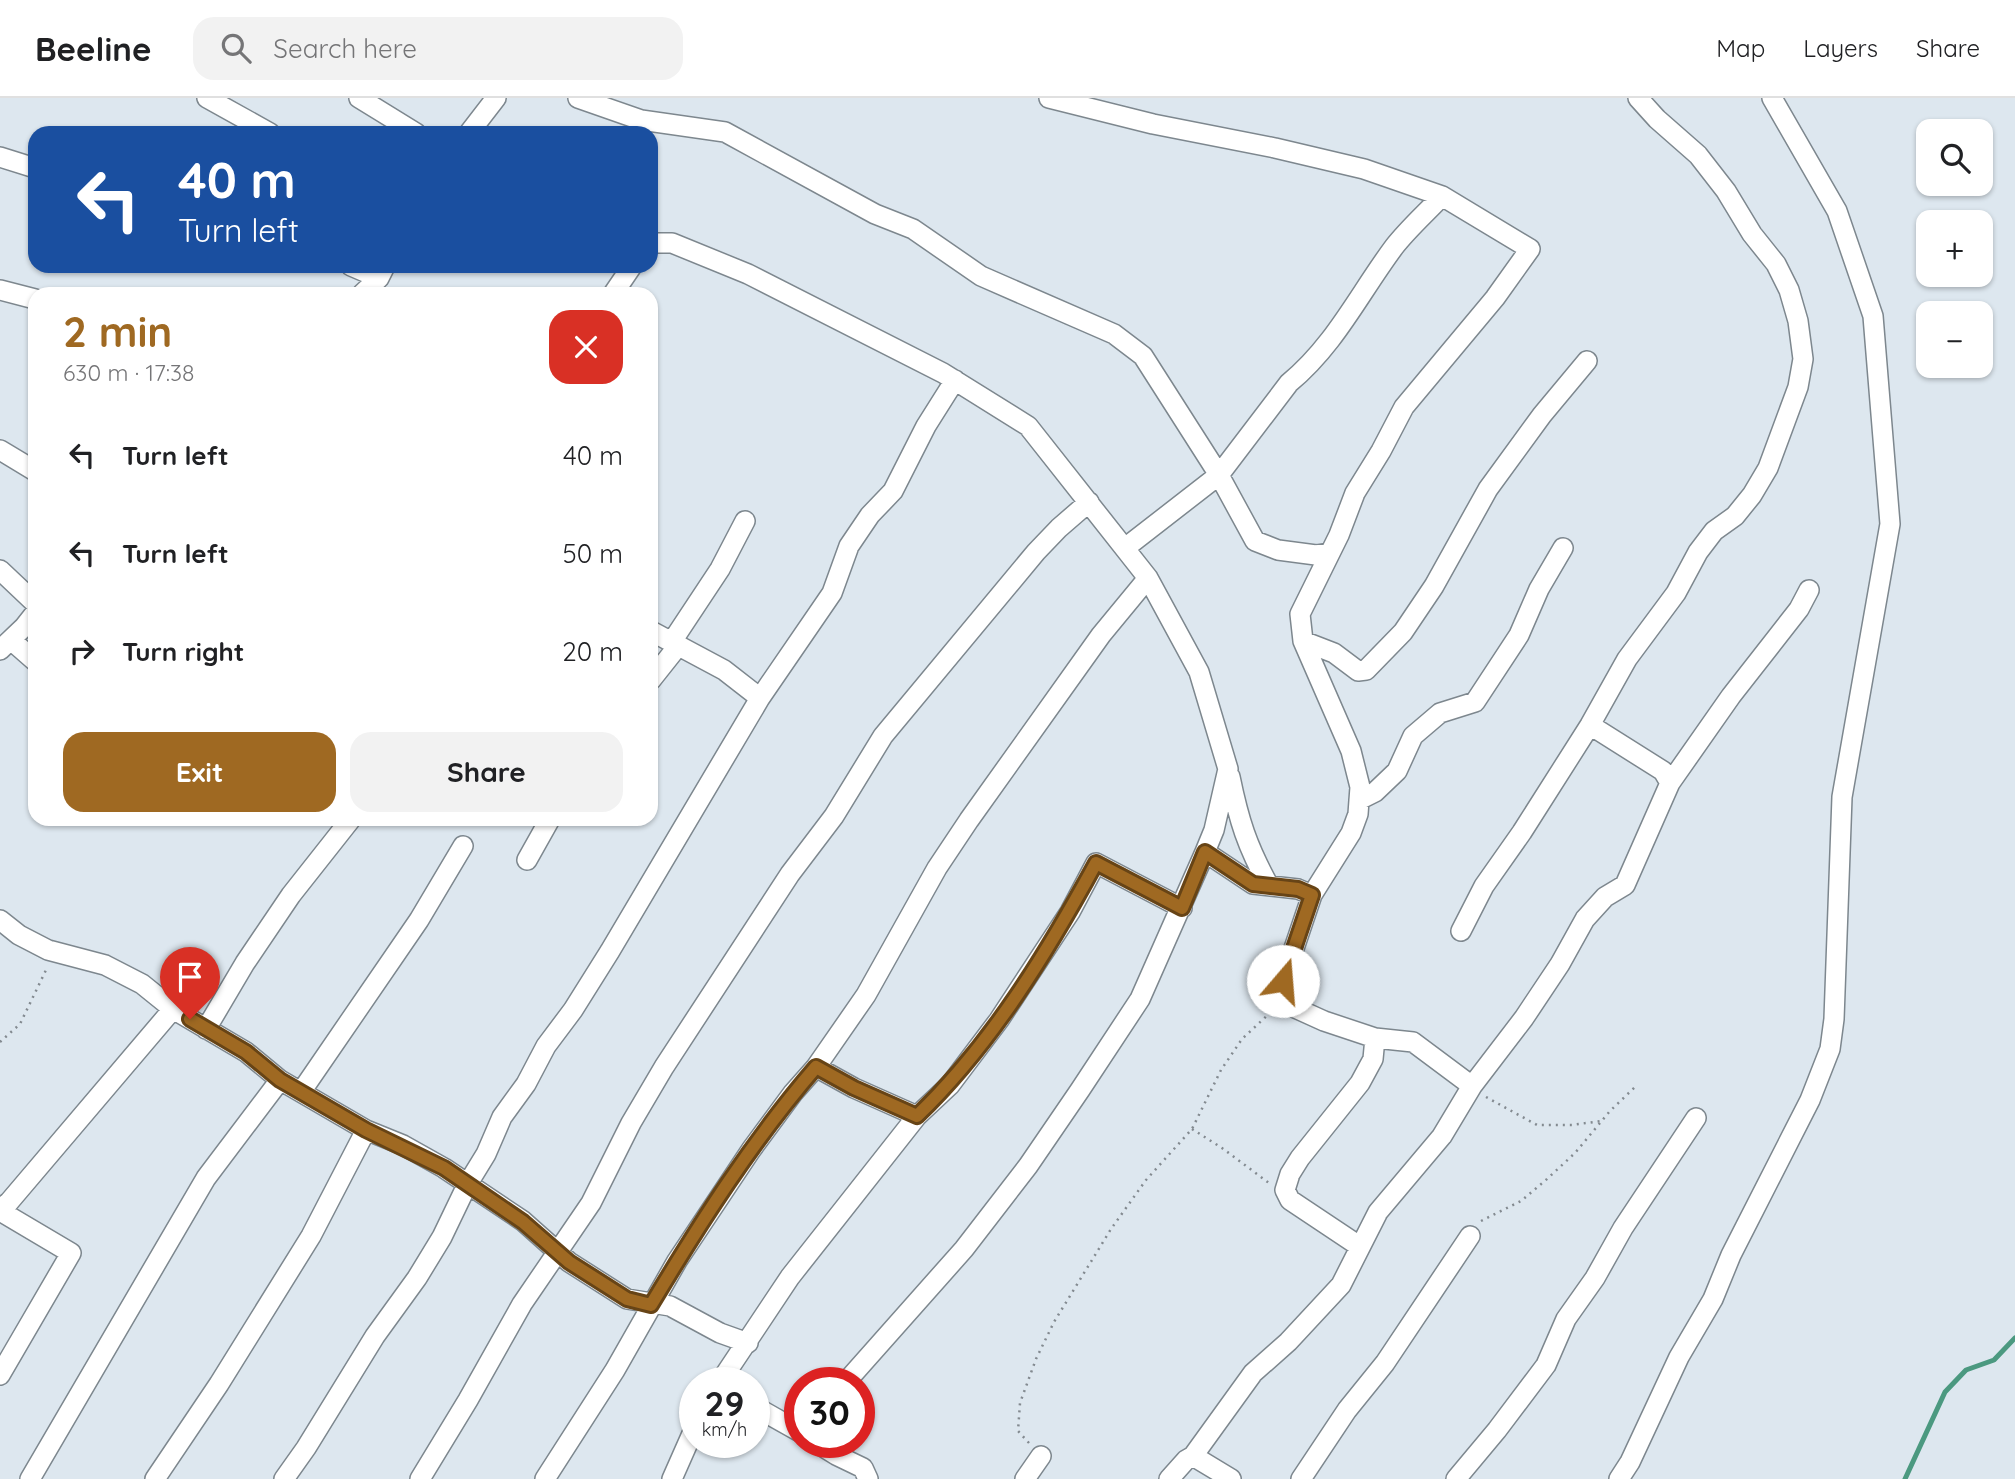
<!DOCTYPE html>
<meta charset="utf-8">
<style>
body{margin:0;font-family:Quicksand,sans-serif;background:#f2f2f2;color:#202124;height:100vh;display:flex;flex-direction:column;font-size:26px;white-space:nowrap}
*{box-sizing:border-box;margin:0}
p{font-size:23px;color:#757577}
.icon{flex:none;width:38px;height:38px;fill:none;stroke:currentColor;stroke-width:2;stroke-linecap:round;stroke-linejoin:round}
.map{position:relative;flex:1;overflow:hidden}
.side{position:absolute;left:28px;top:189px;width:630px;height:539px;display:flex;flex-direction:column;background:#fff;border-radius:21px;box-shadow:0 2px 5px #0004}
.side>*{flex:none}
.top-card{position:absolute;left:28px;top:28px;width:630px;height:147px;border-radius:21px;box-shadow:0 2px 5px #0004;background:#1a4fa0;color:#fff;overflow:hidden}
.fabs{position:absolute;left:1916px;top:21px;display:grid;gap:14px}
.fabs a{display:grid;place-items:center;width:77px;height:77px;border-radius:14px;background:#fff;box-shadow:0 2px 5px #0004;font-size:35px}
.speed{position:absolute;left:679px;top:1269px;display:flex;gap:14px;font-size:35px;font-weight:700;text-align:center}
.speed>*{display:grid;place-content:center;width:91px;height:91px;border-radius:50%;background:#fff;box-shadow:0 2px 5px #0004;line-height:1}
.speed small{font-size:18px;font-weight:400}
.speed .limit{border:10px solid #d22;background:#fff;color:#111}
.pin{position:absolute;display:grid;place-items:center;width:60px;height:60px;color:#fff;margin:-72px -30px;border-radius:50% 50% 50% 0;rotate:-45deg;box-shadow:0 0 7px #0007}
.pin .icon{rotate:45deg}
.me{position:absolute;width:77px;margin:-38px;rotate:18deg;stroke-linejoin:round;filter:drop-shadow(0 0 5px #0008)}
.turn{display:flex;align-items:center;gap:24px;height:147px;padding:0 35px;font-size:32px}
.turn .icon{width:91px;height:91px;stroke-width:2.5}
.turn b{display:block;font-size:49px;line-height:60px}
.round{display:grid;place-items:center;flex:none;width:74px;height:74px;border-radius:21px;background:#f2f2f2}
.headline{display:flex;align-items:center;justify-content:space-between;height:119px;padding:0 35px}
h1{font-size:42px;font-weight:800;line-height:52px;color:#9f6922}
.action{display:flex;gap:14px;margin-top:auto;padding:14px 35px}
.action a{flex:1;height:80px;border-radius:21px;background:#9f6922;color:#fff;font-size:28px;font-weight:800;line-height:80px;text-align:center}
.action a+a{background:#f2f2f2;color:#202124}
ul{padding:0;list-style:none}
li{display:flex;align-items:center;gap:21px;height:98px;padding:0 35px}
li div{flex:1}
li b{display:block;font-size:26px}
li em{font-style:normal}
header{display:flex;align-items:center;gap:42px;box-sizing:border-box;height:98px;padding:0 35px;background:#fff;border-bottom:2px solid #e0e0e0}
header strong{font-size:33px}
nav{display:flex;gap:38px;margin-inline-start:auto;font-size:24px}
.search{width:490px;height:63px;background:#f2f2f2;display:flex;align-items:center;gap:18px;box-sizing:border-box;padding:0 24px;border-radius:21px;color:#757577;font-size:26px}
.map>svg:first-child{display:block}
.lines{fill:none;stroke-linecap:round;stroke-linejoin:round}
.stream{stroke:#4b9980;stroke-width:5}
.minor-casing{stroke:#7d878e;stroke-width:22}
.path{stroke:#838a90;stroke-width:2.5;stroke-dasharray:2 5;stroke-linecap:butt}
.minor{stroke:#fff;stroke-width:19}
.route-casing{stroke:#674416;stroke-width:18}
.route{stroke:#9f6922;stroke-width:12}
</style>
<header>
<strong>Beeline</strong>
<div class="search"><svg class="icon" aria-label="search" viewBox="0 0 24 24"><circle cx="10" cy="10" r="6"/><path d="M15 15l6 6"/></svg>Search here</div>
<nav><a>Map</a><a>Layers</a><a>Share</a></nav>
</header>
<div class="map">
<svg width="2015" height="1381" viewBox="0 0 2015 1381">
<rect width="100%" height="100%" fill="#dde7ef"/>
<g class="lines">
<path class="stream" d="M1905,1381L1945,1294L1966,1272L1994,1262L2015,1240"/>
<defs>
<path id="minor" d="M207,0L270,35
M359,0L416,35
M578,0L641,22L725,34L875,116L913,131L981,178L1114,236L1143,258L1219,377L1255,443L1278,452L1316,457L1329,455
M1049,0L1153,26L1275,50L1364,71L1442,98L1530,151L1495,200L1404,309L1381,353L1355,395L1339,437L1300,516L1303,543L1351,653L1360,689L1358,716L1351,735L1312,797L1283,883L1285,899L1293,909L1324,923L1375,940L1413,944L1472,988
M469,35L496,0
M0,59L35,70
M651,145H672L748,176L943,275L1028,328L1148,480L1199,574L1228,671L1214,732L1205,754L1253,786L1298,791L1312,797
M351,168L379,180
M0,192L35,201
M362,196L379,180L385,168
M613,196L632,168
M0,352L35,373
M1125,450L1219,377L1289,285C1335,247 1359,196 1394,149C1408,131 1426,115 1442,98
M0,472L35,505
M651,533L724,572L760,600
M11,542L35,563
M1303,543L1334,555L1358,573L1366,572L1403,534L1434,488L1488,391L1542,317L1587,263
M671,545L720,471L745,423
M0,552L24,529L35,515
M651,582L678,548
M1590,627L1663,673L1670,685
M1230,679C1239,723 1247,748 1269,788
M1359,702L1375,694L1397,673L1413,638L1440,615L1475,604L1519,537L1539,491L1563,450
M527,762L550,721
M0,822L19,837L48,852L105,867L142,886L173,911L246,954L280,982L366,1032L403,1047L444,1070L523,1123L569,1164L627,1201L670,1208L720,1235L748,1245
M1461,833L1484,788L1522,734L1590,627L1627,561L1676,495L1698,454L1714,433L1735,418L1752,397L1768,370L1798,289L1803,261L1798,223L1789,192L1776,166L1752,136L1726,93L1698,57L1657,21L1638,0
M206,931L245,865L291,797L351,721
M816,969L854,990L917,1018
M301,994L419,822L463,748
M0,1111L9,1104L173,911
M0,1113L71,1155L0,1277
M1359,1148L1290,1102L1285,1092L1290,1076L1300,1060L1360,985L1373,961L1375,940
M720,1284L790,1179L917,1018L950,987L999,922L1070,814L1096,765L1182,810
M846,1284L964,1151L1028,1068L1080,992L1140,901L1205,754
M754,1308L800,1334
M815,1344L836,1357L863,1370L868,1381
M1193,1358L1231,1381
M30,1381L206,1080L280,982
M155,1381L219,1286L311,1138L366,1032
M284,1381L306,1350L375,1238L417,1180L442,1139L467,1087L486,1056L502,1019L526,986L546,948L573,912L610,853L760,600L832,495L849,448L870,417L893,393L926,328L955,282
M420,1381L468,1302L522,1206L591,1105L631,1025L664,969L790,776L834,718L883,638L1036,454L1059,430L1089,404
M545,1381L615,1272L677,1163L751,1052L793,995L816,969L866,897L937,770L969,722L1101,537L1148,480
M672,1381L695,1329
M1025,1381L1041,1358
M1169,1381L1186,1362L1193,1358L1253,1275L1288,1244L1341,1187L1378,1114L1442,1038L1472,988L1524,920L1560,866L1585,821L1605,799L1625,787L1670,685L1731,598L1799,511L1809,492
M1301,1381L1347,1312L1385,1265L1470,1138
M1456,1381L1497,1332L1546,1267L1566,1221L1595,1180L1623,1130L1696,1020
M1619,1381L1630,1364L1679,1259L1713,1201L1731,1157L1810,1002L1830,951L1834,921L1842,699L1890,426L1873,218L1837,113L1772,0"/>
</defs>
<use href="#minor" class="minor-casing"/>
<path class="path" d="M0,944L20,926L46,872
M1486,999L1537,1027H1572L1601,1023
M1192,1031L1222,1050L1269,1085
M1481,1123L1521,1103L1547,1081L1575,1055L1610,1013L1635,989
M1029,1345L1018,1333L1020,1305L1036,1261L1054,1224L1111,1131L1146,1082L1192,1031L1221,972L1242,941L1272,913"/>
<use href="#minor" class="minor"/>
</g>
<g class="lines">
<defs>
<path id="route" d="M190,921L246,954L280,982L366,1032L444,1070L523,1124L569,1164L627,1201L651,1207C700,1125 753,1042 816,969L854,990L917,1018C991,947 1047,855 1096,765L1182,810L1205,754L1253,786L1298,791L1312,797L1283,883"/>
</defs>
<use href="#route" class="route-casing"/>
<use href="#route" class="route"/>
</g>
</svg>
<div class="fabs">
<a><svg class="icon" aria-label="search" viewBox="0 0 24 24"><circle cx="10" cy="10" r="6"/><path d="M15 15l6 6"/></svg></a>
<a>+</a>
<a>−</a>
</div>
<div class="speed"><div>29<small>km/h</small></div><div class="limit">30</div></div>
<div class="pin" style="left:190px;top:921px;background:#d93025"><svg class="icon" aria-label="arrive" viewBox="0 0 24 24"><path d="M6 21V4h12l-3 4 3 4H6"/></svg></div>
<svg class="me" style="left:1283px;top:883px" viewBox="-20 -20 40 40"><circle r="19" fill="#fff"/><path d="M0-13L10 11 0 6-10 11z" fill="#9f6922"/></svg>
<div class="top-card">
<div class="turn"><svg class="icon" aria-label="left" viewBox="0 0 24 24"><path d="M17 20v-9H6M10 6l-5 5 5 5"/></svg><div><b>40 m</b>Turn left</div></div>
</div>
<section class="side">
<div class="headline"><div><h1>2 min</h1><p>630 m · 17:38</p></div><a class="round" style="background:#d93025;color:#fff"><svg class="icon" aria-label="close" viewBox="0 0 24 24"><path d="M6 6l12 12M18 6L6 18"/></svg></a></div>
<ul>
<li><svg class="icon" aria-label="left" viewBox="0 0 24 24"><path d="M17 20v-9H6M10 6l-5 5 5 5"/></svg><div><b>Turn left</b></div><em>40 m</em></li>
<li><svg class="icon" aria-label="left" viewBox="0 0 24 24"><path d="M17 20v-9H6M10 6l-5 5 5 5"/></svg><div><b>Turn left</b></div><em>50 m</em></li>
<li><svg class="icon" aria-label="right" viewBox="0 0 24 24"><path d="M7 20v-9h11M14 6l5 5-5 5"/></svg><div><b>Turn right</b></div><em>20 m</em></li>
</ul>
<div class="action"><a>Exit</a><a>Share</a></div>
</section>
</div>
